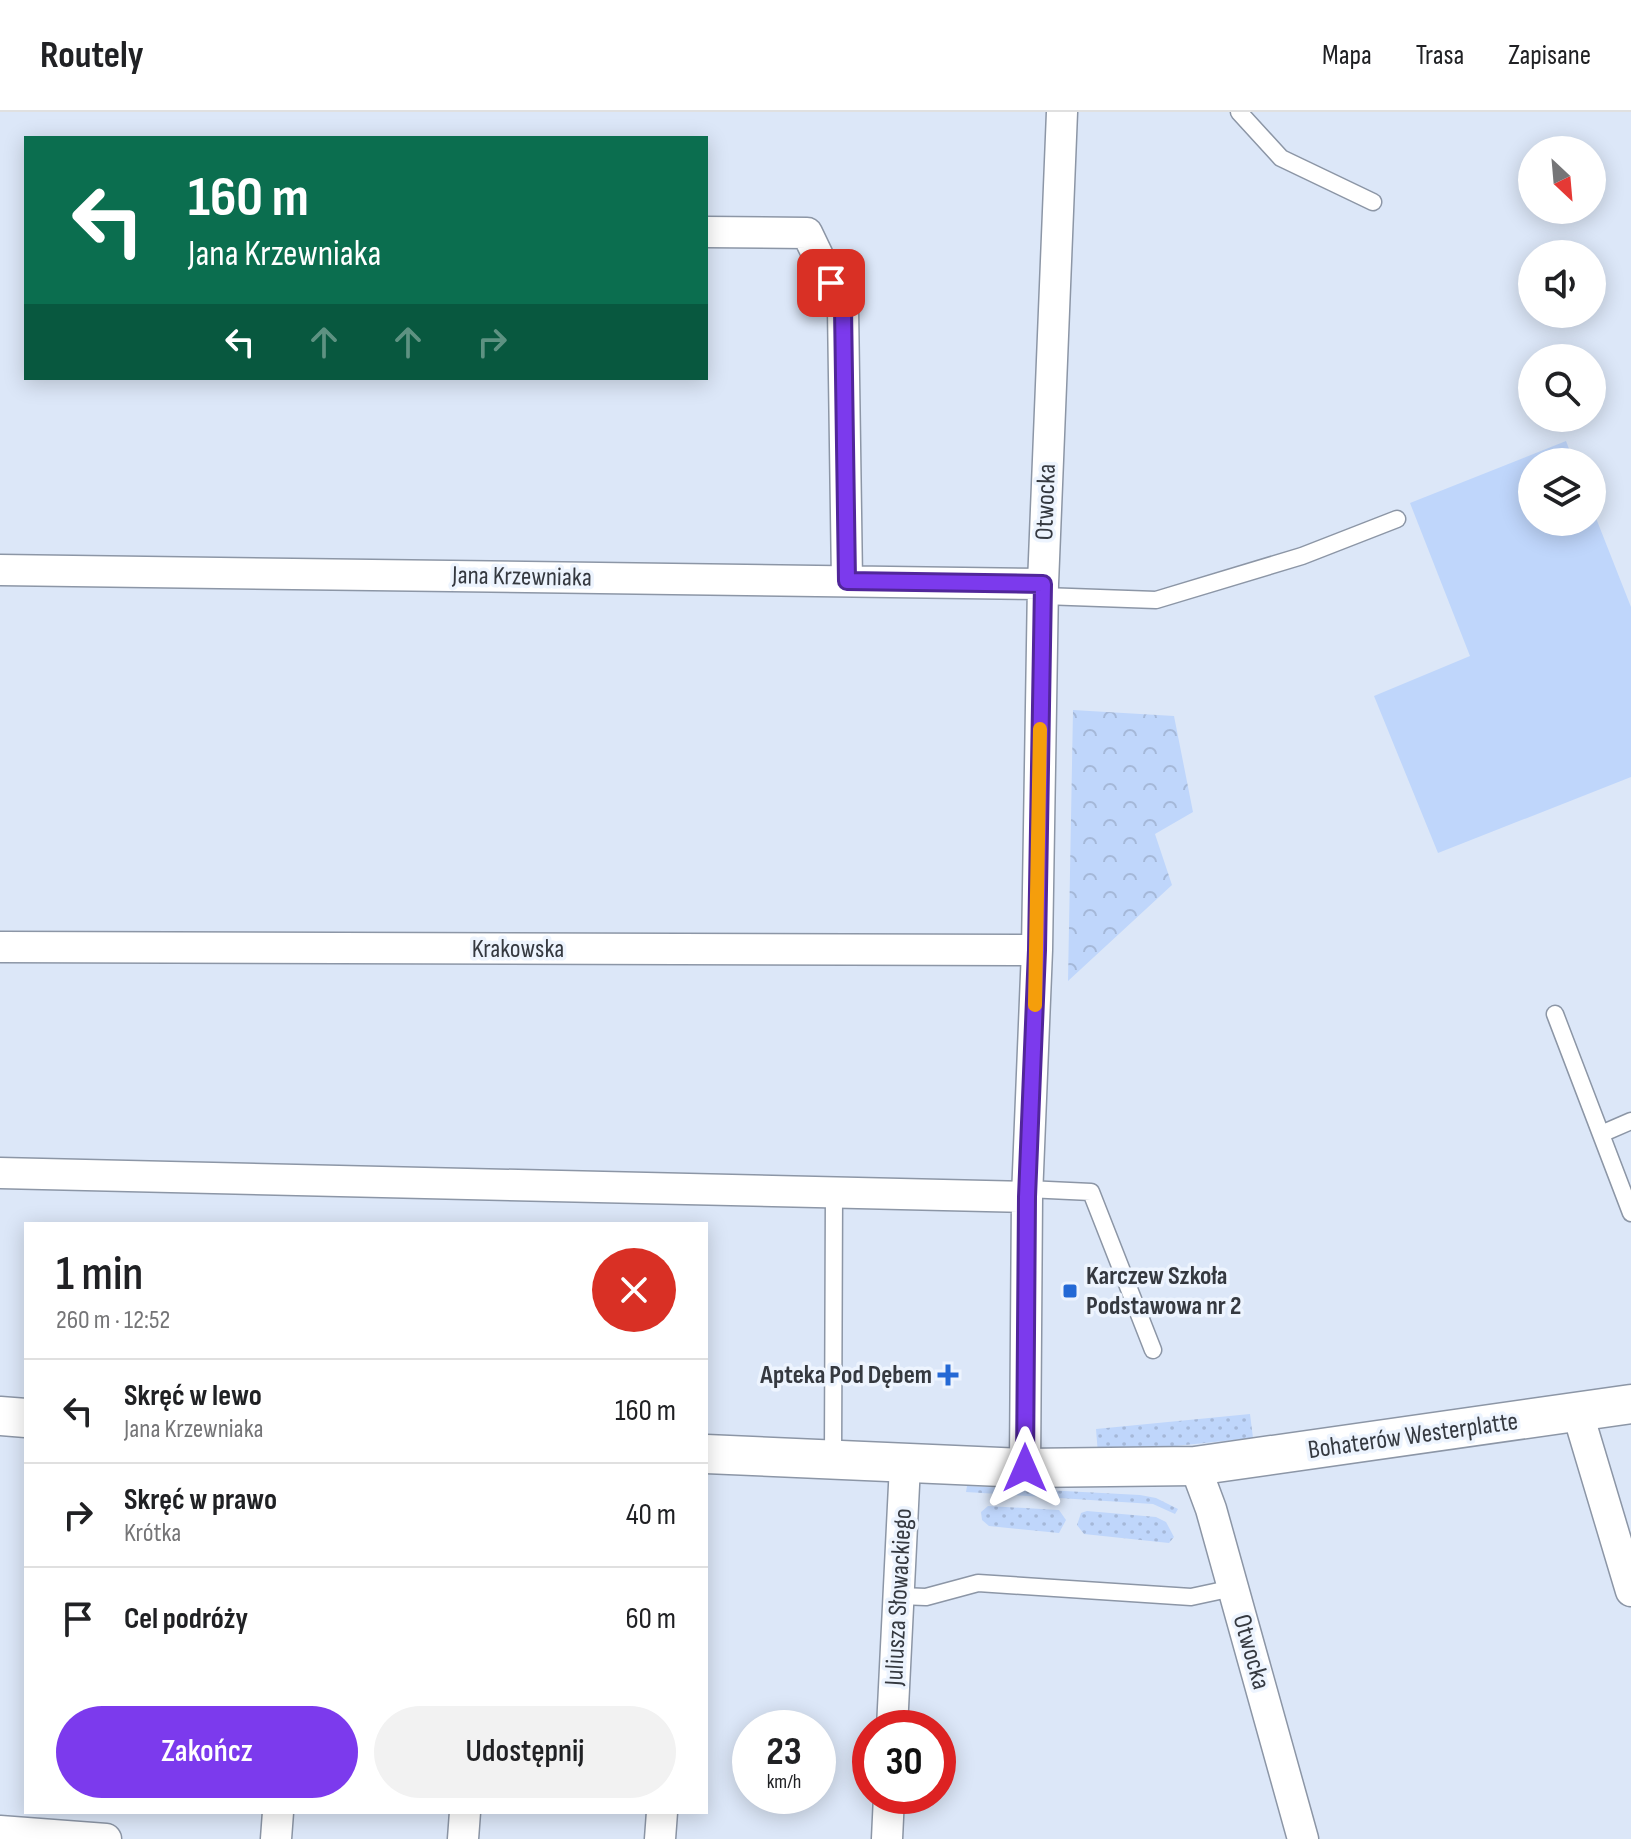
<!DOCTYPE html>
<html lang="pl">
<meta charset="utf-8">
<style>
body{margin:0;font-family:"Sofia Sans Condensed",sans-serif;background:#f2f2f2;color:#202124;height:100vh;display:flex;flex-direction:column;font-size:30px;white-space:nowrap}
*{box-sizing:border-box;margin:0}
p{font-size:26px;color:#757577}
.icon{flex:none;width:44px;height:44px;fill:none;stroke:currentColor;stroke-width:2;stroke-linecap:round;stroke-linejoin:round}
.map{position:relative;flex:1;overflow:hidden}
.panel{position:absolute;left:24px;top:1110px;width:684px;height:592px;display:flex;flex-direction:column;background:#fff;border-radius:0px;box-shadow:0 4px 20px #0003}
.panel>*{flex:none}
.banner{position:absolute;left:24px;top:24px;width:684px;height:244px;border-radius:0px;box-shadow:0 4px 20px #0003;background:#0b6e4f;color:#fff;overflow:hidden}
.needle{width:52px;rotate:154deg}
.buttons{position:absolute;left:1518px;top:24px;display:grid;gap:16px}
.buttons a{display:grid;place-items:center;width:88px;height:88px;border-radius:50%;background:#fff;box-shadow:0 4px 20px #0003;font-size:40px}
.speed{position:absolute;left:732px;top:1598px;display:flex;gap:16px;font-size:40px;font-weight:700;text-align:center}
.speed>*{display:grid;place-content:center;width:104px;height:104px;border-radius:50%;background:#fff;box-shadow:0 4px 20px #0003;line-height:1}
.speed small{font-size:20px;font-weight:400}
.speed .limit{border:12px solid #d22;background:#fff;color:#111}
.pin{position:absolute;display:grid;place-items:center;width:68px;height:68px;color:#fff;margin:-34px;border-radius:16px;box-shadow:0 4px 12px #0006}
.me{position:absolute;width:88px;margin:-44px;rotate:0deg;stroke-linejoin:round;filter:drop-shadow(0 0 6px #0008)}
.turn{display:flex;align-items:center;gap:28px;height:168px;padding:0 32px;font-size:36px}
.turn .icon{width:104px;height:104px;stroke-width:2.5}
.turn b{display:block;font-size:56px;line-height:68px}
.lanes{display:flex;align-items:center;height:76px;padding:0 32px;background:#0003;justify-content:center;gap:40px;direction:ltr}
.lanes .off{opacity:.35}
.round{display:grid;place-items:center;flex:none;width:84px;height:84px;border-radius:42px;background:#f2f2f2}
.head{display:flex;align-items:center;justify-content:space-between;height:136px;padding:0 32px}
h1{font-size:48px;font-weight:600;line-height:60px}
.primary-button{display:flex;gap:16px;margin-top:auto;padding:16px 32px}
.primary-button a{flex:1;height:92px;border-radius:48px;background:#7c3aed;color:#fff;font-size:32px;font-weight:600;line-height:92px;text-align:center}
.primary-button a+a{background:#f2f2f2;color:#202124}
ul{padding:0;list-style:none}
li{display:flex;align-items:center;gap:24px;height:104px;padding:0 32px;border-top:2px solid #e0e0e0}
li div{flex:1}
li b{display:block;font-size:30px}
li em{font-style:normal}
header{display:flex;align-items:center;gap:48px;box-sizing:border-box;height:112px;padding:0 40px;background:#fff;border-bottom:2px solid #e0e0e0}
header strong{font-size:38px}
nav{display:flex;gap:44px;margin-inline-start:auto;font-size:28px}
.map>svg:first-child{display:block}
.grass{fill:url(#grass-dots)}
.forest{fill:url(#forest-crowns)}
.pitch{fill:#bfd6fb}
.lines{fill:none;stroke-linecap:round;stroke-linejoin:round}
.service-casing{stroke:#8c96a6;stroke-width:19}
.minor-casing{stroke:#8c96a6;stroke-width:33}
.tertiary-casing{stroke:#8c96a6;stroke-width:41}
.service{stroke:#fff;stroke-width:16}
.minor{stroke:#fff;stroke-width:30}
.tertiary{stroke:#fff;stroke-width:38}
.route-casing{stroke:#51269a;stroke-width:20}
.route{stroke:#7c3aed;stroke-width:14}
.slow{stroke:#f59e0b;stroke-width:14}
.poi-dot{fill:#2469d5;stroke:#edf4fe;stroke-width:3}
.labels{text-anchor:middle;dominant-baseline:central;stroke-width:7;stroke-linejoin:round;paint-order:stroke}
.street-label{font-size:26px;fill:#353940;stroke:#edf4fe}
.poi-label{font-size:26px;font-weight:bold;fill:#353940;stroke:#edf4fe;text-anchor:start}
</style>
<header>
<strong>Routely</strong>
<nav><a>Mapa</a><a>Trasa</a><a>Zapisane</a></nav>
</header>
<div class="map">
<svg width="1631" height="1727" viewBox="0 0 1631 1727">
<defs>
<pattern id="grass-dots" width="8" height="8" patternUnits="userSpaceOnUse" patternTransform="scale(2)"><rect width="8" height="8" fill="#bfd6fb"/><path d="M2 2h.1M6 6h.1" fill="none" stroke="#a5b8d8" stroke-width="1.8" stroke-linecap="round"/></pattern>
<pattern id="forest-crowns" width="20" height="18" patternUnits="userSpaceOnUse" patternTransform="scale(2)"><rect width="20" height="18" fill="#bfd6fb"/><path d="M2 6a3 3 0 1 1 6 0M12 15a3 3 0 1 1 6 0" fill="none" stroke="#a5b8d8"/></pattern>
</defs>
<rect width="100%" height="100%" fill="#dce7f8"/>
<path class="grass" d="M1250,1302L1253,1326L1098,1342L1096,1317Z
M967,1374L1140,1383L1156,1386L1178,1397L1175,1402L1153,1392L966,1380Z
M988,1394L1059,1398L1066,1408L1059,1421L989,1414L982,1408L981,1400Z
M1087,1399L1156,1405L1166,1410L1174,1425L1169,1431L1084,1422L1077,1413L1081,1401Z"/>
<path class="forest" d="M1073,598L1174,604L1193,700L1155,722L1172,773L1068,869Z"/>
<path class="pitch" d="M1566,329L1574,350H1532V410H1592V396L1631,495V665L1438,741L1374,584L1470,544L1410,391Z"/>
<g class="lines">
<defs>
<path id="service" d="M1239,0L1281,46L1373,90
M1043,484L1156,488L1302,444L1397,407
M1555,902L1631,1101
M1601,1022L1631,1009
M1027,1077L1091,1080L1153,1238
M833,1347L834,1081
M899,1484L926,1485L978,1471L1191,1485L1233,1476"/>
<path id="minor" d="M706,120L807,121L843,196L847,469
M0,458L1043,472
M0,835L1037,838
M0,1061L1027,1085
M1578,1302L1631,1479
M1195,1354L1211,1397L1303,1727
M1025,1356L1027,1085L1037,838L1043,472L1062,0
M892,1616L905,1353
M0,1719L106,1727
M276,1727L278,1700
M463,1727L465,1700
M660,1727L662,1700
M887,1727L889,1684"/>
<path id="tertiary" d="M0,1304L26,1306
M706,1342L1025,1356L1195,1354L1631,1292"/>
</defs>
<use href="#service" class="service-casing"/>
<use href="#minor" class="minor-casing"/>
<use href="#tertiary" class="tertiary-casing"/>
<use href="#service" class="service"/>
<use href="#minor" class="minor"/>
<use href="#tertiary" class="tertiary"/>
</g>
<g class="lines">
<defs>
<path id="route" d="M831,171L843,196L847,469L1043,472L1037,838L1027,1085L1025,1356"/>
</defs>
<use href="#route" class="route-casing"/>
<use href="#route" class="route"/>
<path class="slow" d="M1035,893L1040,617"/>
</g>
<g class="poi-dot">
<rect x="1062" y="1171" width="16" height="16" rx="4"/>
<path d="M944 1251h8v8h8v8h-8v8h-8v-8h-8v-8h8z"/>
</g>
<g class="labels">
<g class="street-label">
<text transform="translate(1046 390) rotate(-88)">Otwocka</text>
<text transform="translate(522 465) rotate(1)">Jana Krzewniaka</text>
<text x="518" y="837">Krakowska</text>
<text transform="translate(1413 1324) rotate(-8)">Bohaterów Westerplatte</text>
<text transform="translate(899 1485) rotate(-87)">Juliusza Słowackiego</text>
<text transform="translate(1251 1540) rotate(74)">Otwocka</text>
</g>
<g class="poi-label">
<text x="1086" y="1164">Karczew Szkoła<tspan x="1086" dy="30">Podstawowa nr 2</tspan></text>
<text x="932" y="1263" text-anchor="end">Apteka Pod Dębem</text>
</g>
</g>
</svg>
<div class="buttons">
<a><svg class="needle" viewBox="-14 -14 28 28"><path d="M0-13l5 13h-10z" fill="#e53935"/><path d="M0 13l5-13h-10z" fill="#757577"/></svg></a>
<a><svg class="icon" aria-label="sound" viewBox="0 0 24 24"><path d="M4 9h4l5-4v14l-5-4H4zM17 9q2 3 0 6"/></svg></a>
<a><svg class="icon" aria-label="search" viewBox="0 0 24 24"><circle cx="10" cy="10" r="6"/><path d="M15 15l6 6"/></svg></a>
<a><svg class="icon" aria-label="layers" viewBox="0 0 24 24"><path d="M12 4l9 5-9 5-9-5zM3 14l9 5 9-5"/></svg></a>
</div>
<div class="speed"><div>23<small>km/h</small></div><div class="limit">30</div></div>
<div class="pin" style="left:831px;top:171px;background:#d93025"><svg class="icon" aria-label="arrive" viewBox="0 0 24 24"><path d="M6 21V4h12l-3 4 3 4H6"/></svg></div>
<svg class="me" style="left:1025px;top:1356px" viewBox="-20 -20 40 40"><path d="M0-17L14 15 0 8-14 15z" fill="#7c3aed" stroke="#fff" stroke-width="4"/></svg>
<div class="banner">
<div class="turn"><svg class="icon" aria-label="left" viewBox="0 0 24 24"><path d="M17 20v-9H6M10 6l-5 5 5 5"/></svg><div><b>160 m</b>Jana Krzewniaka</div></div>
<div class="lanes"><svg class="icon" aria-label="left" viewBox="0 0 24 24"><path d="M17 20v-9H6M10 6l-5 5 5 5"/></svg><svg class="icon off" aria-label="ahead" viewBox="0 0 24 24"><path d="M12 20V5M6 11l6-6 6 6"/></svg><svg class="icon off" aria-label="ahead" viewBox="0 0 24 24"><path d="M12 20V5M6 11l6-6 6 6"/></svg><svg class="icon off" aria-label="right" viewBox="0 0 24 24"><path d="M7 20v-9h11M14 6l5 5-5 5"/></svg></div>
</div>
<section class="panel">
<div class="head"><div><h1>1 min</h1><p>260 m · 12:52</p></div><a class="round" style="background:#d93025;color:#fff"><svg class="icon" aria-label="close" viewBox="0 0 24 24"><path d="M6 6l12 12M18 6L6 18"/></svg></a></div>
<ul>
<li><svg class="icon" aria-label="left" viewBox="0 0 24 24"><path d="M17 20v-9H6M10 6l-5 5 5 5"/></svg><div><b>Skręć w lewo</b><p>Jana Krzewniaka</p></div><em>160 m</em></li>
<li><svg class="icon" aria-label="right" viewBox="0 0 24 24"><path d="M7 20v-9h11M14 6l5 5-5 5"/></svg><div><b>Skręć w prawo</b><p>Krótka</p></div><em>40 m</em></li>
<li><svg class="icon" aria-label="arrive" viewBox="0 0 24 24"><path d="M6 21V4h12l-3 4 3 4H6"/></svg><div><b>Cel podróży</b></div><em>60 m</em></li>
</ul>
<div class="primary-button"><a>Zakończ</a><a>Udostępnij</a></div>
</section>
</div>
